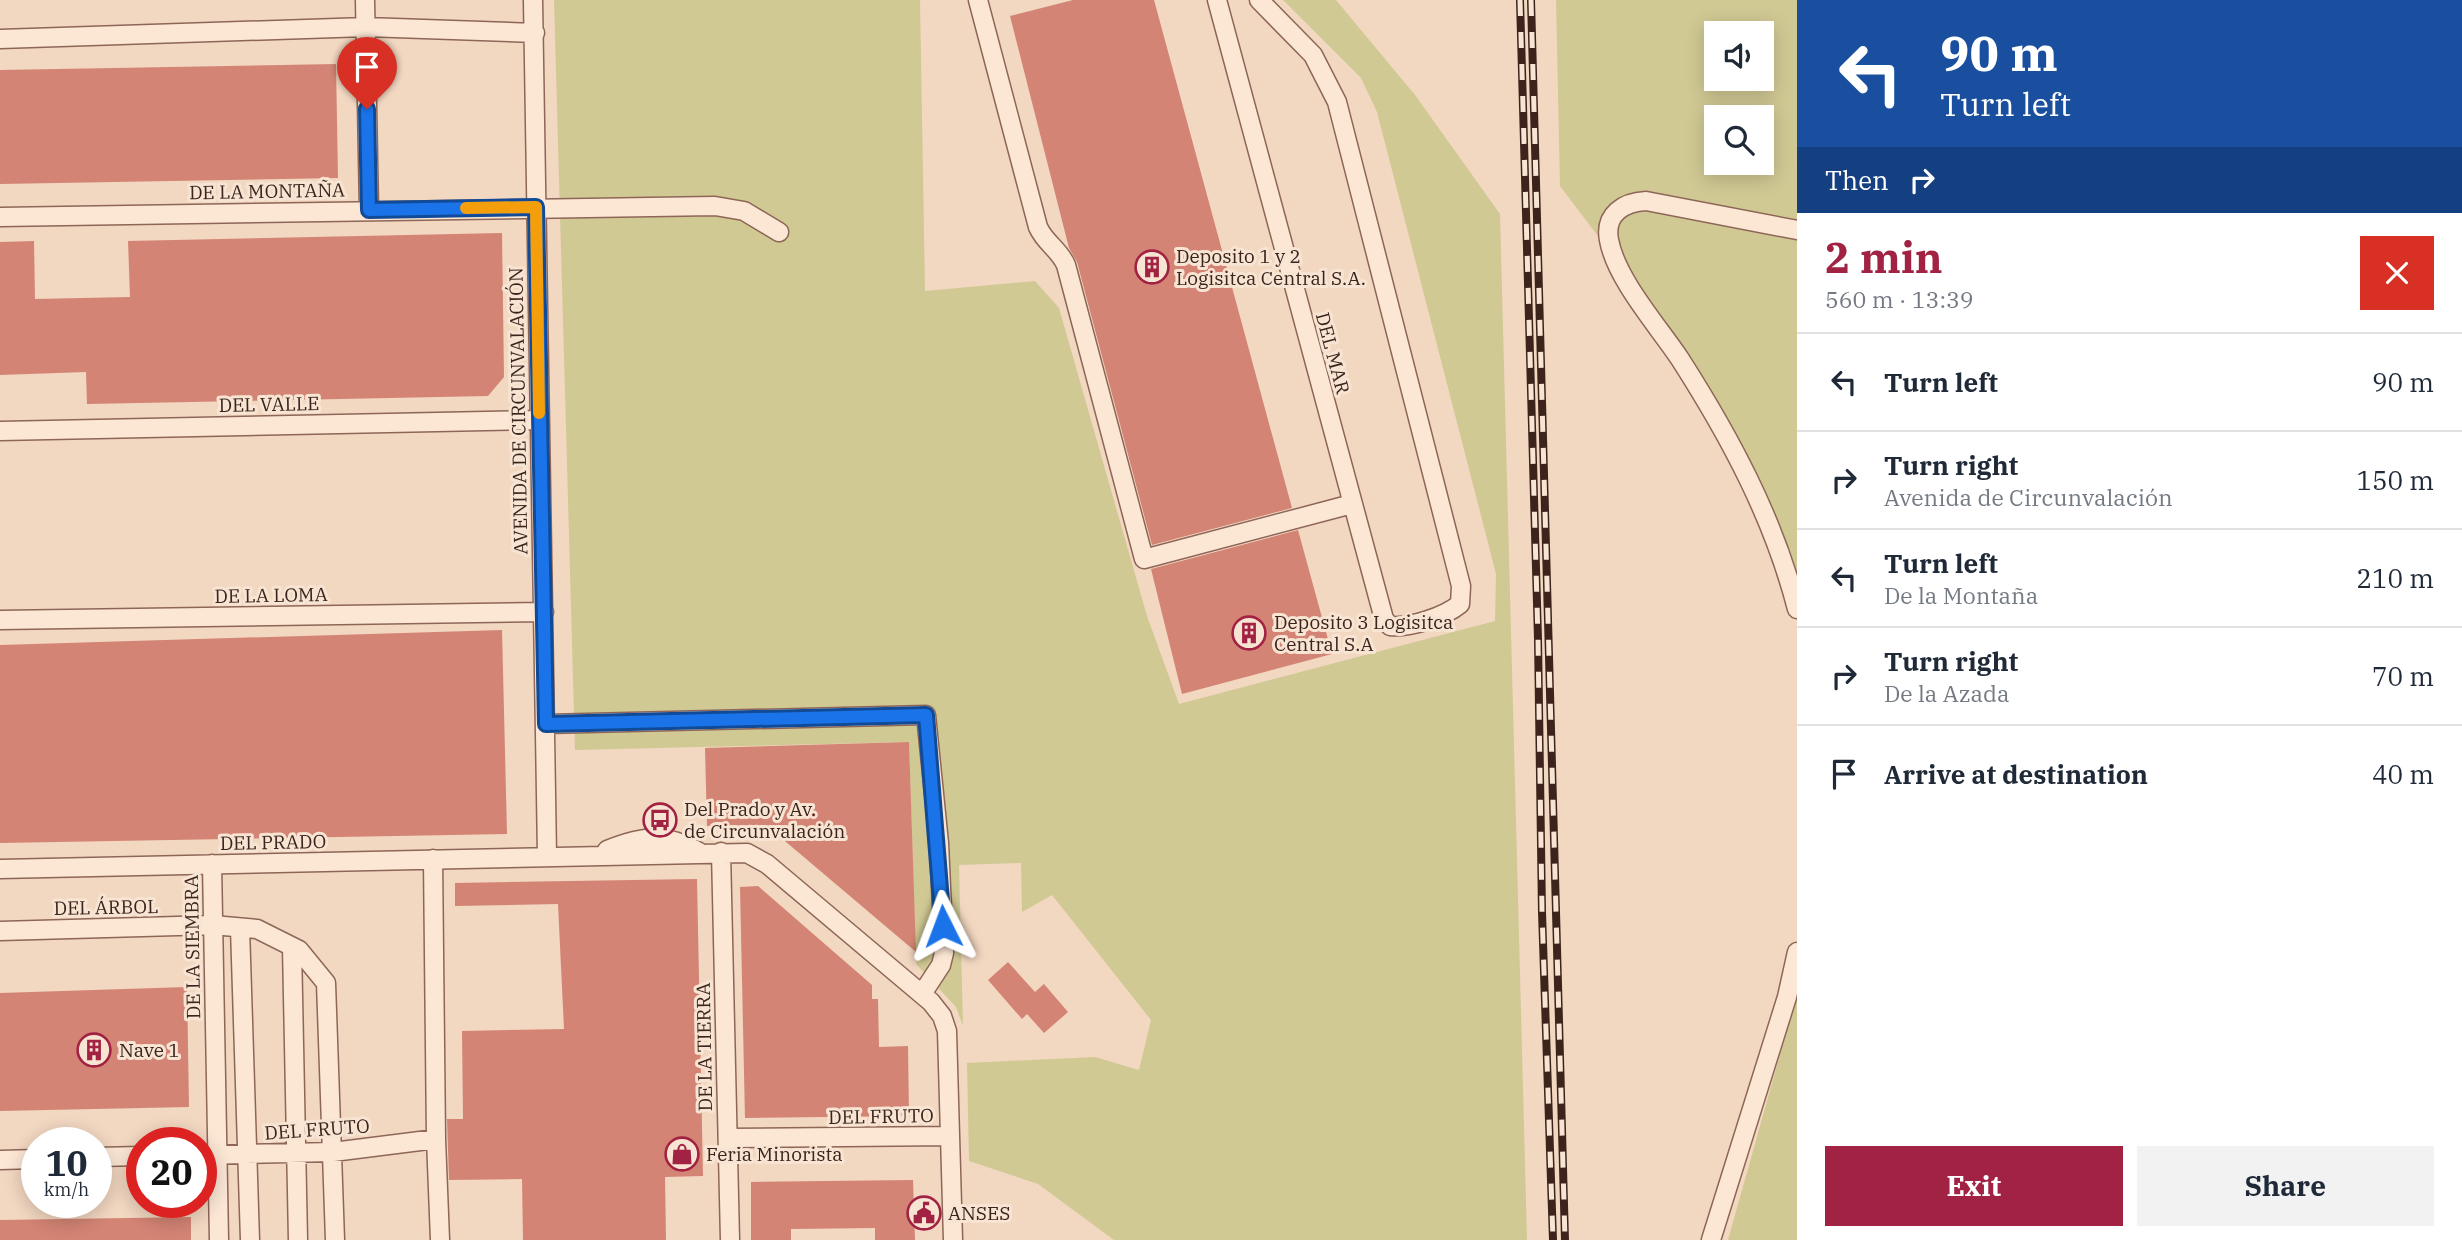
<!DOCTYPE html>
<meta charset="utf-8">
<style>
body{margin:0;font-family:"IBM Plex Serif",serif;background:#f2f2f3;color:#1f2937;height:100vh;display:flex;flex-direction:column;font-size:26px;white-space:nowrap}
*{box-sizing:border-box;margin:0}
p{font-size:23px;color:#747a83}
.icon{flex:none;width:38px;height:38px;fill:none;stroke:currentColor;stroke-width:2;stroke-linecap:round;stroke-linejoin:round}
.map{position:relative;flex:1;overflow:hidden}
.drawer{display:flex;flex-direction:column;background:#fff;width:665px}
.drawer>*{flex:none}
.banner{background:#1a4fa0;color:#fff;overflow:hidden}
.buttons{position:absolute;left:1704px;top:21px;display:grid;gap:14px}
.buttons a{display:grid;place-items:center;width:70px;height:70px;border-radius:0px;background:#fff;box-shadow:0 4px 18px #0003;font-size:35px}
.speed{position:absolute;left:21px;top:1127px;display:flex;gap:14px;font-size:35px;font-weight:700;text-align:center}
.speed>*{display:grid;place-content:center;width:91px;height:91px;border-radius:50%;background:#fff;box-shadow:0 4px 18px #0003;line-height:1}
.speed small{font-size:18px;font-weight:400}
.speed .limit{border:10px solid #d22;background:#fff;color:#111}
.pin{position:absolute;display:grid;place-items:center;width:60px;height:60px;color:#fff;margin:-72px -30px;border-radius:50% 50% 50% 0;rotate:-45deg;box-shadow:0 0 7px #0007}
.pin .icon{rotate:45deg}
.me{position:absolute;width:77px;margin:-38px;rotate:357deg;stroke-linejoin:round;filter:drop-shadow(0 0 5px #0008)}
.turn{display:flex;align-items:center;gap:24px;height:147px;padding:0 28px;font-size:32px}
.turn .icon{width:91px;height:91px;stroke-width:2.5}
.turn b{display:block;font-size:49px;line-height:60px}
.then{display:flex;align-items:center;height:66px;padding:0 28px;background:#0003;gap:14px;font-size:26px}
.round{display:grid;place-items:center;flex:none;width:74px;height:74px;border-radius:0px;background:#f2f2f3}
.head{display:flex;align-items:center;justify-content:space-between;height:119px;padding:0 28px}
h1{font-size:42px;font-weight:700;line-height:52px;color:#a12242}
.primary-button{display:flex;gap:14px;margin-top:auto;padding:14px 28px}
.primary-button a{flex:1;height:80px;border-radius:0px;background:#a12242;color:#fff;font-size:28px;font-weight:700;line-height:80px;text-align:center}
.primary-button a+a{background:#f2f2f3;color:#1f2937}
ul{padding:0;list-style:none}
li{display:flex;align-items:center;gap:21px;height:98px;padding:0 28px;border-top:2px solid #e0e1e3}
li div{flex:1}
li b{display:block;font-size:26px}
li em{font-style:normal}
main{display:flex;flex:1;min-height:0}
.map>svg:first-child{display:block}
.green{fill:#d1c994;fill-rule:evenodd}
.building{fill:#d38474}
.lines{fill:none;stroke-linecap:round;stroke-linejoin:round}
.minor-casing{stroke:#8d6657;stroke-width:21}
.minor{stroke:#fce7d5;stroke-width:18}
.rail-casing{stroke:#3c241d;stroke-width:8}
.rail{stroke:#f8e4d2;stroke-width:5;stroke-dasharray:16;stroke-linecap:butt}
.route-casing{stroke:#114b97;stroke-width:18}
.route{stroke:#1a73e8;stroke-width:12}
.slow{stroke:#f59e0b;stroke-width:12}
.labels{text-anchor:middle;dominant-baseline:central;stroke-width:6;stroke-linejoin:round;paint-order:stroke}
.street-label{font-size:19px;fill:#3c241d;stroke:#f8e4d2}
.poi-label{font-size:19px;fill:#3c241d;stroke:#f8e4d2;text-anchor:start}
</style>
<main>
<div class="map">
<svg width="1797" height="1240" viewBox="0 0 1797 1240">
<rect width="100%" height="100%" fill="#f2d7c1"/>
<path class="green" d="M554,0H920L925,291L1035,281L1059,308L1147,616L1179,704L1495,621L1496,574L1377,112L1361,78L1283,0H1336L1415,95L1500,214L1527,1240H1114L1038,1184L969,1161L967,1063L1095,1057L1139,1070L1151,1020L1052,895L1022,912L1021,863L959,865L963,1026L956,1007L916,964L909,742L575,750Z
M1556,0H1797V578L1772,506L1727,417L1679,343L1560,186ZM1717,33H1762V79H1717ZM1717,117H1762V163H1717Z
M1797,994V1240H1728Z"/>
<path class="building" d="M1073,0H1154L1292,508L1152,545L1077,262L1069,248L1010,16Z
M336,64L338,178L0,184V70Z
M502,233L504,377L488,396L87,404L86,372L0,375V242L34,241L35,299L130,297L128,241Z
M1298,530L1332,654L1182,694L1151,569Z
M502,630L507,834L0,843V645Z
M909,742L916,952L766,825L707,826L705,748Z
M697,879L703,1176L665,1177L666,1240H523L522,1179L449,1180L447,1119H463L462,1031L564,1029L558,904L455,906V883Z
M758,886L872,985V999H878L879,1047L908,1046L909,1116L745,1118L740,887Z
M1008,962L1035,992L1044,984L1068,1012L1044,1033L1027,1014L1022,1019L988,980Z
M187,987L189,1107L0,1111V993Z
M913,1180L915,1240H875V1228L791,1229V1240H751V1182Z
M191,1217V1240H0V1220Z"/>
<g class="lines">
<defs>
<path id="minor" d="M365,0L369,210
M533,0L547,856
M978,0L1038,227C1045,243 1059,249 1066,265L1144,559L1352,504
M1217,0L1384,619L1390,626C1410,628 1444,617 1460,604L1461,586L1337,102L1313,55L1259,0
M0,39L366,27L535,33
M0,217L715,206L744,211L779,232
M1797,230L1646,201C1624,202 1604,214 1609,240C1616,279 1658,326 1680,359C1730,437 1774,519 1797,609
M0,431L539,420
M0,620L544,612
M546,724L926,715L939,843L944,953L941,965L922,994
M607,850C642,836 665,832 699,852
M721,852L730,1240
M433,859L436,1139L440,1240
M212,864L219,1240
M0,869L747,853L767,864L931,1002L942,1016L947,1031L953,1240
M240,928L250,1240
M0,931L213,925L257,929L299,950L326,983L335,1240
M292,947L298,1240
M728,1138L950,1136
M201,1155L333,1152L436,1139
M96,1157L142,1156
M0,1160L37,1159
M1711,1240L1787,997L1797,952"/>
</defs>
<use href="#minor" class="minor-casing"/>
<use href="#minor" class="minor"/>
<defs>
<path id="rail" d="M1520,0L1538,639L1542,912L1553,1240
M1531,0L1565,1240"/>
</defs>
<use href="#rail" class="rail-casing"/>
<use href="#rail" class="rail"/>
</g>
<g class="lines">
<defs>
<path id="route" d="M367,109L369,210L536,207L546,724L926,715L943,926"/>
</defs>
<use href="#route" class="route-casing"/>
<use href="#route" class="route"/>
<path class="slow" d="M466,208L536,207L539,413"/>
</g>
<defs>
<symbol id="building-ring" viewBox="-11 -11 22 22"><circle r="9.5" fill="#f8e4d2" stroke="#a12242" stroke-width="1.5"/><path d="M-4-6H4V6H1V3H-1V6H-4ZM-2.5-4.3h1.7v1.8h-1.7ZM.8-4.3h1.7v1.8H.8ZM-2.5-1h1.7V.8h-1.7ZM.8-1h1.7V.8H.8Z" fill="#a12242"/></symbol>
<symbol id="bus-ring" viewBox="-11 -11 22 22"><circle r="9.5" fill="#f8e4d2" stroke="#a12242" stroke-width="1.5"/><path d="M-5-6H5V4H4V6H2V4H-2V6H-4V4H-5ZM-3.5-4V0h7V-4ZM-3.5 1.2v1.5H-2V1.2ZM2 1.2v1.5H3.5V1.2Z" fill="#a12242"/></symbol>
<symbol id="shop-ring" viewBox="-11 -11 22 22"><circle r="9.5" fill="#f8e4d2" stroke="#a12242" stroke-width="1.5"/><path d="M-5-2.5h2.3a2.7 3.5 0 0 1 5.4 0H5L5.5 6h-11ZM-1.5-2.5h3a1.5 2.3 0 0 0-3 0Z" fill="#a12242"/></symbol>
<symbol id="civic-ring" viewBox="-11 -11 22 22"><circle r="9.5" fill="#f8e4d2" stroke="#a12242" stroke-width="1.5"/><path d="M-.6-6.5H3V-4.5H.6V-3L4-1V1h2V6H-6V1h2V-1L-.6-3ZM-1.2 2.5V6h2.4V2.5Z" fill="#a12242"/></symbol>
</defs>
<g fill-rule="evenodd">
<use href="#building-ring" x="1133" y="248" width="38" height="38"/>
<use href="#building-ring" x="1230" y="614" width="38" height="38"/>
<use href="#bus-ring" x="641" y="801" width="38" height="38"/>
<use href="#building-ring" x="75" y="1031" width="38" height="38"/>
<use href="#shop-ring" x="663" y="1135" width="38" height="38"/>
<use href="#civic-ring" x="905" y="1194" width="38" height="38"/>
</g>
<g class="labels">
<g class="street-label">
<text transform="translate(267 191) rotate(-1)">DE LA MONTAÑA</text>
<text transform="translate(1333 353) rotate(75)">DEL MAR</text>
<text transform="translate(269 404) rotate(-1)">DEL VALLE</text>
<text transform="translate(518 411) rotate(-91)">AVENIDA DE CIRCUNVALACIÓN</text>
<text transform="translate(271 595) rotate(-1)">DE LA LOMA</text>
<text transform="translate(273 842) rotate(-1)">DEL PRADO</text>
<text transform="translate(106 907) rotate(-1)">DEL ÁRBOL</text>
<text transform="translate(192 947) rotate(-91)">DE LA SIEMBRA</text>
<text transform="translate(704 1047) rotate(-91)">DE LA TIERRA</text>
<text transform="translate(881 1116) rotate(-1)">DEL FRUTO</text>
<text transform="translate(317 1129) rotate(-4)">DEL FRUTO</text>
</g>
<g class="poi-label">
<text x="1176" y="256">Deposito 1 y 2<tspan x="1176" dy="22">Logisitca Central S.A.</tspan></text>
<text x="1274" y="622">Deposito 3 Logisitca<tspan x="1274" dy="22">Central S.A</tspan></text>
<text x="684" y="809">Del Prado y Av.<tspan x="684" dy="22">de Circunvalación</tspan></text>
<text x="119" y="1050">Nave 1</text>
<text x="706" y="1154">Feria Minorista</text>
<text x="948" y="1213">ANSES</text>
</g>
</g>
</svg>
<div class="buttons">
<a><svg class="icon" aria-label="sound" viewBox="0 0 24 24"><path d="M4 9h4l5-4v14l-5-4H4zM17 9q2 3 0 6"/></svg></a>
<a><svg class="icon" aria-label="search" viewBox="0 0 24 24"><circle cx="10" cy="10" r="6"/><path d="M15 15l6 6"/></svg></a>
</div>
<div class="speed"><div>10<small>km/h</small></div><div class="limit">20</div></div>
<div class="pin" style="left:367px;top:109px;background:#d93025"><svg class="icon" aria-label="arrive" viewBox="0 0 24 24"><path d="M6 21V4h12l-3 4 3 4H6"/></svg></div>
<svg class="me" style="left:943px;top:926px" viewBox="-20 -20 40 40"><path d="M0-17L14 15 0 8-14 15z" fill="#1a73e8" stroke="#fff" stroke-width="4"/></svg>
</div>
<section class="drawer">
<div class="banner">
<div class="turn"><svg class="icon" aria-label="left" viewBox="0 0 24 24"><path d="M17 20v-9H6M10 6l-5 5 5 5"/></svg><div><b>90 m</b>Turn left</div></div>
<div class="then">Then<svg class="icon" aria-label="right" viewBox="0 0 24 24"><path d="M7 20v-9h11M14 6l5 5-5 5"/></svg></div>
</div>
<div class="head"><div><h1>2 min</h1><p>560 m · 13:39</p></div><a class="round" style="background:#d93025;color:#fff"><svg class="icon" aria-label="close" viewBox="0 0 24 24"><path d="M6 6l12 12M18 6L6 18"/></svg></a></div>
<ul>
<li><svg class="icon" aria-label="left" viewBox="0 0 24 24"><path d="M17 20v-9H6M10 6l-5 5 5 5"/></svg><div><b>Turn left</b></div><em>90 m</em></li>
<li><svg class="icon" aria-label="right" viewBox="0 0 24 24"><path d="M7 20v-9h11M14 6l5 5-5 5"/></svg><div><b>Turn right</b><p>Avenida de Circunvalación</p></div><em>150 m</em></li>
<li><svg class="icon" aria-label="left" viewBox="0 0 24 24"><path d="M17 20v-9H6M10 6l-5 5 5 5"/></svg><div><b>Turn left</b><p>De la Montaña</p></div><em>210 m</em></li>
<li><svg class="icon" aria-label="right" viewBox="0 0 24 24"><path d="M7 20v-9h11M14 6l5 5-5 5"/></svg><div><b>Turn right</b><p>De la Azada</p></div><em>70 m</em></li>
<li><svg class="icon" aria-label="arrive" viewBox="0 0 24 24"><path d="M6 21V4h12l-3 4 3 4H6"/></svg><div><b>Arrive at destination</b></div><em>40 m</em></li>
</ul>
<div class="primary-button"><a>Exit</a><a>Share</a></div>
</section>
</main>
